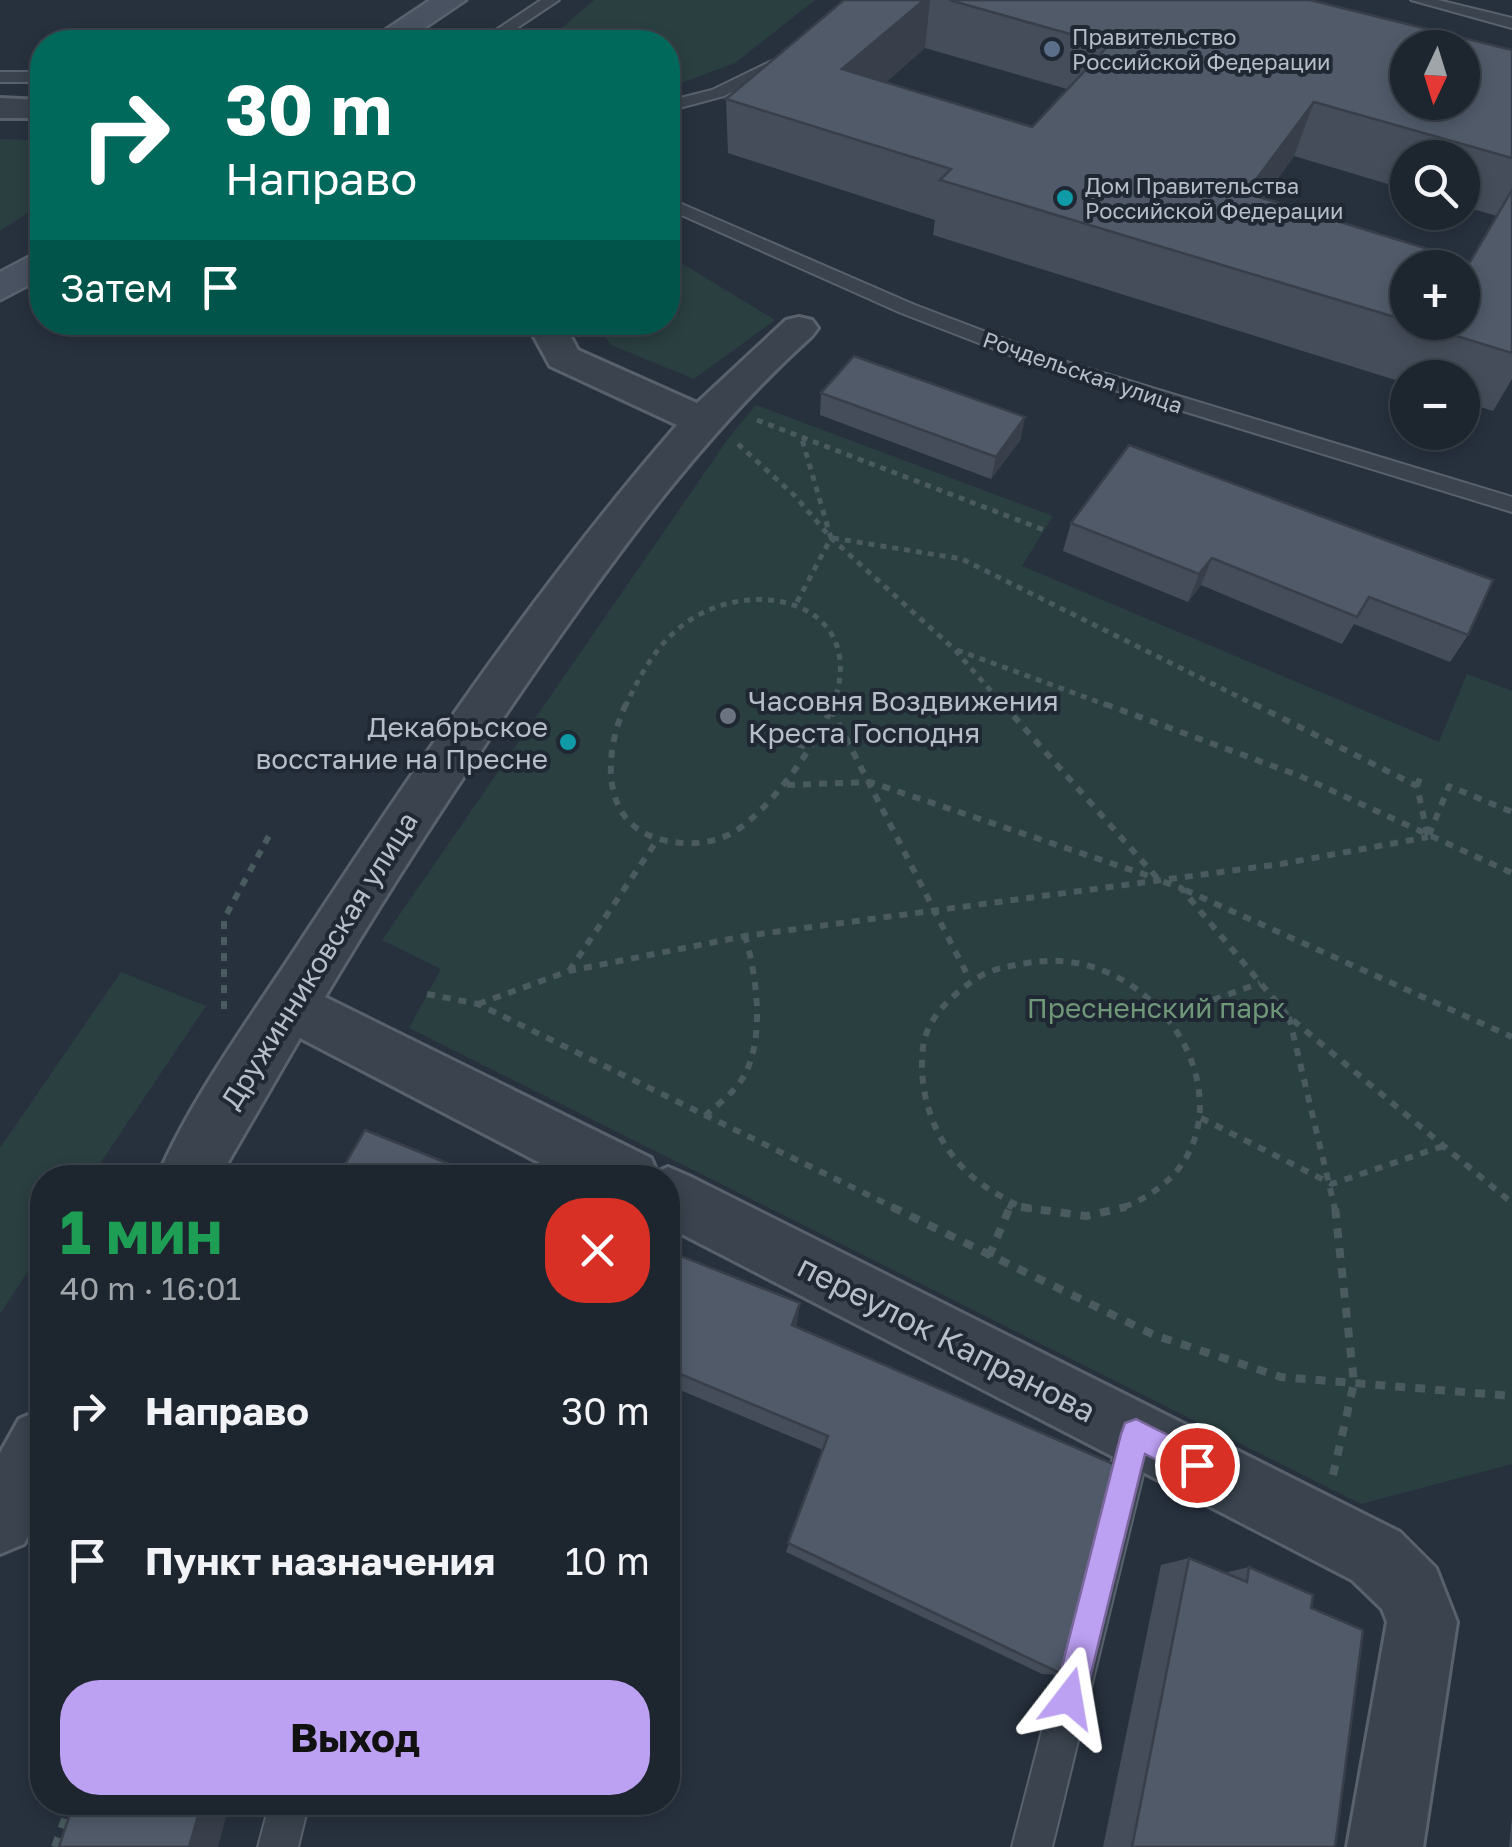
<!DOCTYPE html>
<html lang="ru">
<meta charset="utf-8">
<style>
body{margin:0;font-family:"Golos Text",sans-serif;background:#252d36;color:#f1f3f6;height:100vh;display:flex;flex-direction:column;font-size:38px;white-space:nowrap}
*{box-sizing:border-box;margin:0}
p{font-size:32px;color:#a0a5aa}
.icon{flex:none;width:55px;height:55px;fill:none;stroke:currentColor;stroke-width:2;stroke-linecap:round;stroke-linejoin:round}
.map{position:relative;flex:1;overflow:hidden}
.drawer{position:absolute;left:30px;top:1165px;width:650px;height:650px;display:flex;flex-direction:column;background:#1d252e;border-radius:40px;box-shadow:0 5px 15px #0003,0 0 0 2px #3b424a}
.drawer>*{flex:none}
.banner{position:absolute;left:30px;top:30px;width:650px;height:305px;border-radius:40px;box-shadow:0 5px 15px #0003,0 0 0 2px #3b424a;background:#00695c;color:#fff;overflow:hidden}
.needle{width:65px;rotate:184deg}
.tools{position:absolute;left:1390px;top:30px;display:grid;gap:20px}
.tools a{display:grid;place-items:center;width:90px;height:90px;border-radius:50%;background:#1d252e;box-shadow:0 5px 15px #0003,0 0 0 2px #3b424a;font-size:50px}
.pin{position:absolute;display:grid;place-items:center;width:85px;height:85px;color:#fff;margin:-42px;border:5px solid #fff;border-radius:50%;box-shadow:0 2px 10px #0007}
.me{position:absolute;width:110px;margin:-55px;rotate:14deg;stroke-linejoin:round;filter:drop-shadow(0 0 8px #0008)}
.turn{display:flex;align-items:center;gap:35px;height:210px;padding:0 30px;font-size:45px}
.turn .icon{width:130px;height:130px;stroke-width:2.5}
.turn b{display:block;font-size:70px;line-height:85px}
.then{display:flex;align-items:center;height:95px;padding:0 30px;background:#0003;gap:20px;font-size:38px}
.round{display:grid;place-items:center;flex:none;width:105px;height:105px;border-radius:40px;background:#252d36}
.summary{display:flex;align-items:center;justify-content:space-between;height:170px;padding:0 30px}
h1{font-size:60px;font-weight:700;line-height:75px;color:#1e9e55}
.action{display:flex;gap:20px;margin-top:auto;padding:20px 30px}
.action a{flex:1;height:115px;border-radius:40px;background:#bca0f2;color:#111;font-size:40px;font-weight:700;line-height:115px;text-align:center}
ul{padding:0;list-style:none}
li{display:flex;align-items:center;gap:30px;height:150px;padding:0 30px}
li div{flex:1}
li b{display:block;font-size:38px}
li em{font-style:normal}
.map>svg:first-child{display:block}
.green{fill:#2a3f40}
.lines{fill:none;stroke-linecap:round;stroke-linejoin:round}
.lane-casing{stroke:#58616c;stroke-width:4}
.street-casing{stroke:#58616c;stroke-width:6}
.secondary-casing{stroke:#58616c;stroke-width:5}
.path-far3{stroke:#495b5e;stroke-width:4;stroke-dasharray:5 5;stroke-linecap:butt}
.path-far2{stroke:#495b5e;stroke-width:5;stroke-dasharray:6 6;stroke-linecap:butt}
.path-far1{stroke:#495b5e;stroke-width:6;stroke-dasharray:8 8;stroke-linecap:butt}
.path{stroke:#495b5e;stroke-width:8;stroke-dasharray:10 10;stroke-linecap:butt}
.lane{fill:#3a434e;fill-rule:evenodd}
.street{fill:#3a434e;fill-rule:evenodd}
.secondary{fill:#495261;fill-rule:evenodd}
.wall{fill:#454d5a;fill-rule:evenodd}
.shaded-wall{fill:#383f4a}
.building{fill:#505a69;stroke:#383f4a;stroke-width:2.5;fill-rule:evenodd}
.route{fill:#bca0f2;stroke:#7a689d;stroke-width:2.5}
.service-dot{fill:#5c6f8a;stroke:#1f2833;stroke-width:4}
.culture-dot{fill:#0f9aa8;stroke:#1f2833;stroke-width:4}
.worship-dot{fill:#6b7280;stroke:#1f2833;stroke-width:4}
.labels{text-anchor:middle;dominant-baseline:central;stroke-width:8;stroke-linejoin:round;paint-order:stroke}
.far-poi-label{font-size:22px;fill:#b7bec9;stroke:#1f2833;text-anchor:start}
.far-street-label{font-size:22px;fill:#b7bec9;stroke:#1f2833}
.poi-label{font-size:28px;fill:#b7bec9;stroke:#1f2833;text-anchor:start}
.street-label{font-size:28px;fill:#b7bec9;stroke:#1f2833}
.park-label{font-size:28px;fill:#6f9878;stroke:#1f2833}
.near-street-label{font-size:32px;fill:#b7bec9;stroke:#1f2833}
</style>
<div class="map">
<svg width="1512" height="1847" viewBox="0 0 1512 1847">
<rect width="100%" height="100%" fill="#27313e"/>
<path class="green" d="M594,0H815L735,63L668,88V42H545Z
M0,139L42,140V204L0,231Z
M668,255L775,320L694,379L611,345L595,323L668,322Z
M756,405L1053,516L1022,566L1439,742L1467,674L1512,691V1464L1361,1504L409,1028L441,969L382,940L730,436Z
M121,972L206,1006L91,1177L42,1178V1250L0,1314V1148Z"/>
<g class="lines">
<defs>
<path id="lane" d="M541,0H559L496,42H478Z
M1411,0H1438L1512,18V28Z
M774,60L788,63L724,96L668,111V101L712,90Z
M0,72H42V82H0Z
M668,198L915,305L1060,360L1512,497V512L1046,369L901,313L668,209Z
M1136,1417L1148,1422L1153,1434L1052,1847H1012L1119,1434L1124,1422Z
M270,1802H309L298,1847H258Z"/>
<path id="street" d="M0,98L42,100V118H0Z
M799,317L812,320L818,328L812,336C707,431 626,541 545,657C468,768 394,881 325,997L651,1158L657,1172L668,1167L689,1176L1400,1532L1436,1568L1457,1622L1423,1847H1347L1387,1622L1382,1609L1352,1580L668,1227V1178H569L300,1038L219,1178H157C192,1096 254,1013 302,939C418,762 538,585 677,425L550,366L526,322H563L578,350L697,403L786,320Z
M42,1409V1509L24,1544L0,1554V1453L19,1419Z"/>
<path id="secondary" d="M430,0H466L404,42H367Z
M42,250V278L0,300V272Z"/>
</defs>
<use href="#lane" class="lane-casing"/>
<use href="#street" class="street-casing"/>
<use href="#secondary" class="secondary-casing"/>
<path class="path-far3" d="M318,39L330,42"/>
<path class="path-far2" d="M757,420L1044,530
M738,444L795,496L831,538L954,649L1005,707
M833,538L962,559L1259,707
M797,602L831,538L801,436
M957,650L1112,707
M625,707C639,677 656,645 683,625C753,572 873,603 832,707"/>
<path class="path-far1" d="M626,704C602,755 600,829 668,841C688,845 709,844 728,835C766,817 818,743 833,704
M1003,704L1159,880L1181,888L1288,1016L1512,1203
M1105,704L1300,776L1512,873
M1254,704L1417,786L1428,837
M831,709L969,978
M753,726L806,747
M787,785L870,782L1158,879
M1417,786L1421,775
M1429,835L1449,786L1512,812
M1185,890L1512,1037
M569,971L658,839
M427,994L478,1004L897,1209
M478,1004L569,971L745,936L1281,864L1428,837
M224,1009V919L271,832
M1168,1016L1260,983
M1289,1017L1335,1209
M705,1116C718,1104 735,1092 744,1076C765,1038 757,976 745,936
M1201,1118L1332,1184L1443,1146
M1009,1209L1012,1203
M1032,1209C1019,1208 1008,1200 997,1194C945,1165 916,1107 923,1047C927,1019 949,998 971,982C989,969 1005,967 1027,963C1175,937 1280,1151 1119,1209"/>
<path class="path" d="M892,1207L1154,1335L1281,1377L1512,1396
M1021,1207L1086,1216L1126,1207
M989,1256L1010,1207
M1333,1475L1354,1383L1335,1207
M55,1847L71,1802"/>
<use href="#lane" class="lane"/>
<use href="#street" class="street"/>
<use href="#secondary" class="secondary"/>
</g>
<path class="wall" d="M844,0H1310L1512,50V379L1493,411L1462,401V378H1408V384L933,235L935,220L728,153L726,99ZM925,48L1067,89L1032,127L886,82ZM1294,156L1408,190V158H1462V206L1497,216L1470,262L1264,198ZM1408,268L1462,322H1408Z
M821,393L1021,439L991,479L820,415Z
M1129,445L1468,635L1450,662L1354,624L1342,644L1201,585L1188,602L1063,551L1071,523Z
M668,1251L797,1327L1064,1675L1042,1674L786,1552L823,1450L668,1385Z
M1189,1558L1224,1573L1249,1567L1311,1608L1335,1847H1103L1161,1565Z
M1512,1817V1847H1509Z"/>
<path class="shaded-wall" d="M924,0H930L925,48L840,123L842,69Z
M1314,102L1294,156L1228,247L1246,193Z
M1025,417L1021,439L991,479L996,457Z
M1212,558L1201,585L1188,602L1199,574Z
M800,1303L797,1325L790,1346L792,1325Z
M202,1802H230L218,1847H189Z"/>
<path class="building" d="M844,0H924L842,69L1032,127L1109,45L949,0H1310L1512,50V158L1314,102L1246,193L1470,262L1512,190V353L1411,322H1462V268H1408V321L940,180L951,169L726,99ZM1408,48H1462V102H1408Z
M854,356L1025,417L996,457L821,393Z
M1129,445L1493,580L1468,635L1369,597L1357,617L1212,558L1199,574L1071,523Z
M365,1130L484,1178H337Z
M668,1251L800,1303L792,1325L1118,1466L1064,1675L788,1543L828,1436L668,1369Z
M1189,1558L1247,1582L1249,1567L1313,1595L1311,1608L1363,1630L1335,1847H1132Z
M74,1802H202L189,1847H59Z"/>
<path class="route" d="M1136,1419L1207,1455L1212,1465L1207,1475L1197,1480L1145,1454L1085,1698L1080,1709L1069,1713L1058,1709L1054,1698L1121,1434L1125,1423Z"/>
<circle class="service-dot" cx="1052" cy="49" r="10"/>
<g class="culture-dot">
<circle cx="1065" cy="198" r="10"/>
<circle cx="568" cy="742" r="10"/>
</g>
<circle class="worship-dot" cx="728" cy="716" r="10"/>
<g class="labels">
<g class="far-poi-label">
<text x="1072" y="36">Правительство<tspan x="1072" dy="25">Российской Федерации</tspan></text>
<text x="1085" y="185">Дом Правительства<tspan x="1085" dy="25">Российской Федерации</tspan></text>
</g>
<g class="far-street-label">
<text transform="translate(1083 372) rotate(19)">Рочдельская улица</text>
</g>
<g class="poi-label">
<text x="748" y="700">Часовня Воздвижения<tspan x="748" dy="32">Креста Господня</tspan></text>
<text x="548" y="726" text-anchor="end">Декабрьское<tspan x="548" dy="32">восстание на Пресне</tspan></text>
</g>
<g class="street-label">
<text transform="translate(319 960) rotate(-58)">Дружинниковская улица</text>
</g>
<g class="park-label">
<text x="1156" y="1007">Пресненский парк</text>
</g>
<g class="near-street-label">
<text transform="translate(947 1338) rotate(27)">переулок Капранова</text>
</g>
</g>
</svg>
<div class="tools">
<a><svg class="needle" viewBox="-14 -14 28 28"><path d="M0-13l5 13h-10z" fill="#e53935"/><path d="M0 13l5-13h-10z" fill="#a0a5aa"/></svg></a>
<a><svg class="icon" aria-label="search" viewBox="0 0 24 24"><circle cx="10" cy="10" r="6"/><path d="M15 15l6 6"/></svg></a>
<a>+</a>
<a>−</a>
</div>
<div class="pin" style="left:1197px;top:1465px;background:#d93025"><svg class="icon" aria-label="arrive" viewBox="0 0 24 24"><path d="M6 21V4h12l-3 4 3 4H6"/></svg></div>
<svg class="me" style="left:1069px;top:1698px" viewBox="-20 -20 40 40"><path d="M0-17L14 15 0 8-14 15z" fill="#bca0f2" stroke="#fff" stroke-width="4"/></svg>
<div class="banner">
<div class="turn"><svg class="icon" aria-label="right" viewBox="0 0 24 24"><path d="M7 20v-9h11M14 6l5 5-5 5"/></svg><div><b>30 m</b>Направо</div></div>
<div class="then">Затем<svg class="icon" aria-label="arrive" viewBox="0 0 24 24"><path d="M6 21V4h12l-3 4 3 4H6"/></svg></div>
</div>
<section class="drawer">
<div class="summary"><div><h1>1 мин</h1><p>40 m · 16:01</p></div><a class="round" style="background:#d93025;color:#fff"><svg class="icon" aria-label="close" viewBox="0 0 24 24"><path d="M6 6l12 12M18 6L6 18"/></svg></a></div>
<ul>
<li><svg class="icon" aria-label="right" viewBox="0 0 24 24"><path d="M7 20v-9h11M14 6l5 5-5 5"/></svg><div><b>Направо</b></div><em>30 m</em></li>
<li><svg class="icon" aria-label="arrive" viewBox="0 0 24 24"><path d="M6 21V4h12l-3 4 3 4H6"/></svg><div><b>Пункт назначения</b></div><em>10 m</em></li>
</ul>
<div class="action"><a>Выход</a></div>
</section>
</div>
